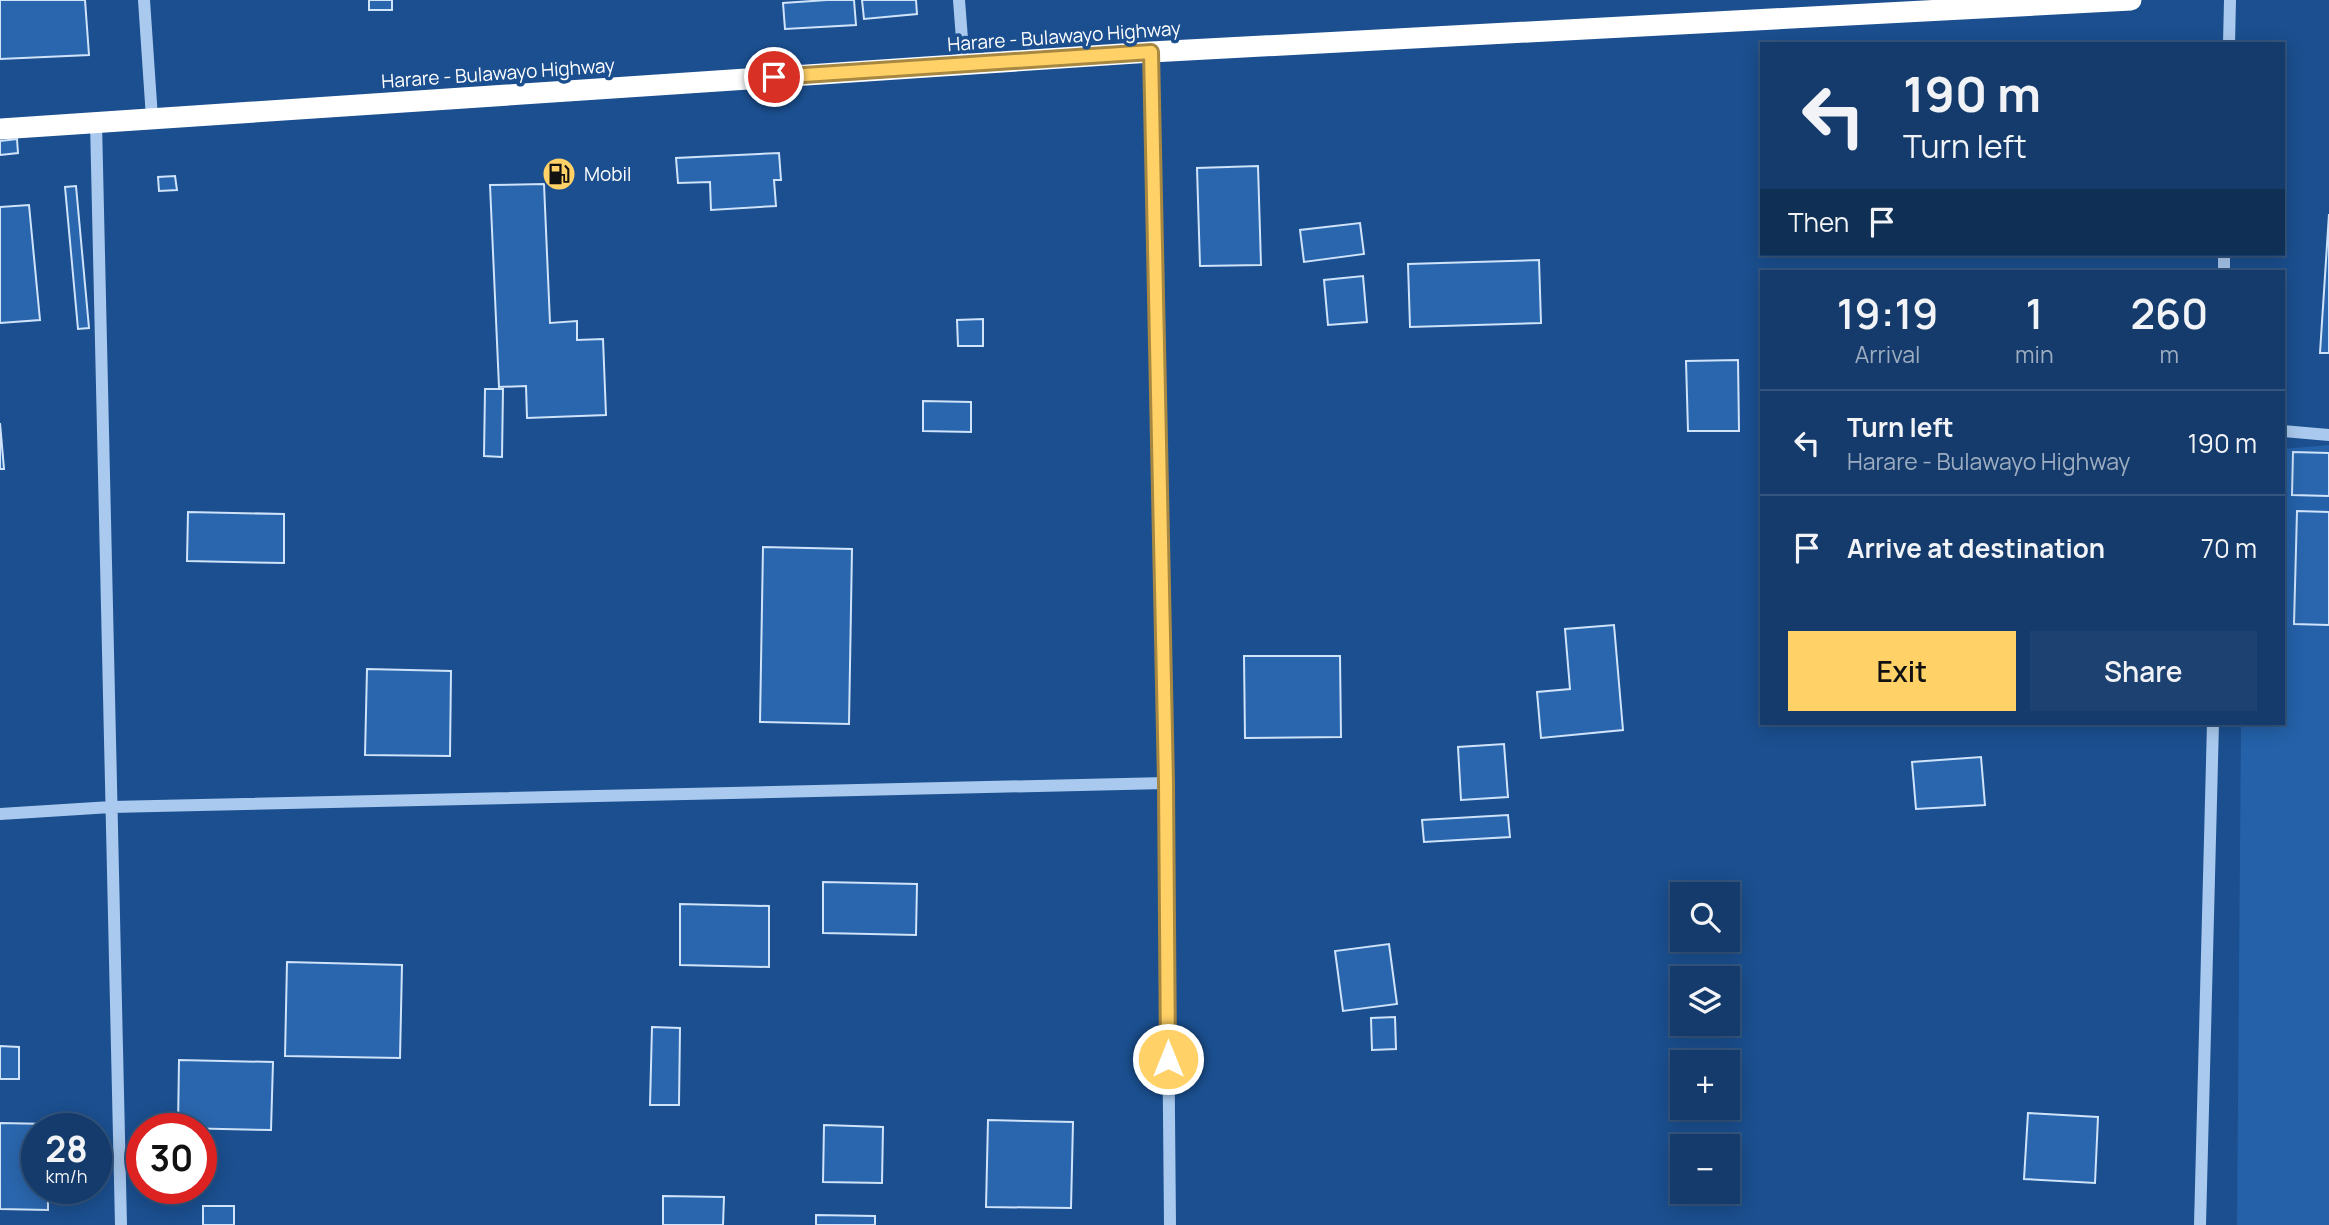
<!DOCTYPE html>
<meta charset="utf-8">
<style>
body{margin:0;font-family:Manrope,sans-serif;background:#1d4271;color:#f1f3f6;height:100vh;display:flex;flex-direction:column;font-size:26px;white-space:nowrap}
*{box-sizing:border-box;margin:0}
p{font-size:23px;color:#9dadc1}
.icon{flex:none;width:38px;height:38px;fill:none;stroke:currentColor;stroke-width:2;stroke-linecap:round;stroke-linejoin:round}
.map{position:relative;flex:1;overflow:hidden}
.sheet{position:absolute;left:1760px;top:270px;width:525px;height:455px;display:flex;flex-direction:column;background:#143b6b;border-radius:0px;box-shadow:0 4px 18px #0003,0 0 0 2px #33557e}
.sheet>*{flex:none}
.guide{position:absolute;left:1760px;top:42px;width:525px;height:214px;border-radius:0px;box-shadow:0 4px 18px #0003,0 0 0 2px #33557e;background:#143b6b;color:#f1f3f6;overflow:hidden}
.buttons{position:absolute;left:1670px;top:882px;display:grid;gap:14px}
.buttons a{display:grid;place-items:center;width:70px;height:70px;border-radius:0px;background:#143b6b;box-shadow:0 4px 18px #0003,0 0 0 2px #33557e;font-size:35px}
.speed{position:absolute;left:21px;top:1113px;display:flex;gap:14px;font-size:35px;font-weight:700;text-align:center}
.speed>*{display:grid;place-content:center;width:91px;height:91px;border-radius:50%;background:#143b6b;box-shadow:0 4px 18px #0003,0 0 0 2px #33557e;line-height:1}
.speed small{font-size:18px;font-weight:400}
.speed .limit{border:10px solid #d22;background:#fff;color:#111}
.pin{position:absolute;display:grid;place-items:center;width:60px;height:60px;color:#fff;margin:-30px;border:4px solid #fff;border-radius:50%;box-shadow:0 2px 7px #0007}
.me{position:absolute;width:77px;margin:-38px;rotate:0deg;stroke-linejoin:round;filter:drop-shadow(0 0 5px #0008)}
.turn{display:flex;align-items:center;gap:24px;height:147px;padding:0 28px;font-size:32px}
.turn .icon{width:91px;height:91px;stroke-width:2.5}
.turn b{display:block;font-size:49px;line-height:60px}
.then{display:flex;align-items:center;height:66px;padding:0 28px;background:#0003;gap:14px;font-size:26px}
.eta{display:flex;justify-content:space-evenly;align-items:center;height:119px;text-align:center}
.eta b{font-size:42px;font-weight:600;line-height:49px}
.cta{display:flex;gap:14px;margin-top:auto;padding:14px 28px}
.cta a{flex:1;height:80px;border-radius:0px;background:#ffd166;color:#111;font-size:28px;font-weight:600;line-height:80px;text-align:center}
.cta a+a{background:#1d4271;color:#f1f3f6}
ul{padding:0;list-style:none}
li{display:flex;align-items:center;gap:21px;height:105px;padding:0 28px;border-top:2px solid #33557e}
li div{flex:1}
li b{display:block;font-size:26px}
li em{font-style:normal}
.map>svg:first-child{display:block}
.green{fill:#2461a8}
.building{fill:#2a66ad;stroke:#cfe3fa;stroke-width:2}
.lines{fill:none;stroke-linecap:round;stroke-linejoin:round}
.minor{stroke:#a9c9ee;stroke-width:12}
.highway{stroke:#fff;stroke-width:21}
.route-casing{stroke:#a68842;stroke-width:18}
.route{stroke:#ffd166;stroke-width:12}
.labels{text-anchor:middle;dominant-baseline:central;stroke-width:7;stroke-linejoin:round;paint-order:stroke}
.street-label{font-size:19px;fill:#fff;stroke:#1b4f8f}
.poi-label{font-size:19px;fill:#fff;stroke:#1b4f8f;text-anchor:start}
</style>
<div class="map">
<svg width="2329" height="1225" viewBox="0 0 2329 1225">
<rect width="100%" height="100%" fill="#1b4f8f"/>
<path class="green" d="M2329,445V1225H2237L2241,723H2284V449Z"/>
<path class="building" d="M0,0H85L89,55L0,59Z
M369,0H392V10H369Z
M827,0H854L856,25L785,29L783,3Z
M862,0H916L917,14L864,19Z
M17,139L18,153L0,155V141Z
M779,153L781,180H774L776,206L711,210L710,182L678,183L676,158Z
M1258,166L1261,265L1200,266L1197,168Z
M175,176L177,190L159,191L158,177Z
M544,184L550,323L577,321V340L603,339L606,415L527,418L526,386L499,387L490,185Z
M76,186L89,328L78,329L65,187Z
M29,205L40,320L0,323V207Z
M2329,214V353H2320Z
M1360,223L1364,254L1304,262L1300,230Z
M1539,260L1541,323L1410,327L1408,264Z
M1363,276L1367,322L1328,325L1324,280Z
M983,319V346H958L957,320Z
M1738,360L1739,431H1688L1686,361Z
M485,389H503L502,457L484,456Z
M923,401L971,402V432L923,431Z
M0,423L4,469H0Z
M2293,452L2329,453V496L2292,495Z
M2297,511L2329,512V625L2294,624Z
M188,512L284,514V563L187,561Z
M763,547L852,549L849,724L760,722Z
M1614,625L1623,730L1541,738L1537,692L1570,689L1565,629Z
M1244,656H1340L1341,737L1245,738Z
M367,669L451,671L450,756L365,755Z
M1504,744L1508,797L1461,800L1458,747Z
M1981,757L1985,805L1916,809L1912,762Z
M1508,815L1510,837L1424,842L1422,820Z
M823,882L917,884L916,935L823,933Z
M680,904L769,906V967L680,965Z
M1389,944L1397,1004L1343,1011L1335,951Z
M287,962L402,965L400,1058L285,1056Z
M1395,1017L1396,1049L1372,1050L1371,1018Z
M652,1027L680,1028L679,1105H650Z
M0,1046L19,1047V1079H0Z
M179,1060L273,1062L271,1130L178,1128Z
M2028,1113L2098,1117L2095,1183L2024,1179Z
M988,1120L1073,1122L1071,1208L986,1207Z
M0,1123L49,1124V1129H37V1188H48V1210L0,1209Z
M58,1125H83V1129H58Z
M824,1125L883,1127L882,1183L823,1182Z
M57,1188H82V1198H57Z
M663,1196L724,1197L723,1225H663Z
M203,1206H234V1225H203Z
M816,1215L875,1216V1225H816Z"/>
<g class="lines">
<path class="minor" d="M144,0L152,118
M959,0L964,65
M2229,44L2230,0
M1151,52L1166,783L1170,1225
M96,122L121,1225
M2224,271V254
M2284,431L2329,435
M0,814L111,807L1166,783
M2200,1225L2213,723"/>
<path class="highway" d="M0,129L1151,52L2131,0"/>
</g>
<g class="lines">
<defs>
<path id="route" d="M774,77L1151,52L1166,783L1168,1059"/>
</defs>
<use href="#route" class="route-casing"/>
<use href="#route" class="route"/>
</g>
<defs>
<symbol id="fuel-disc" viewBox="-11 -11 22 22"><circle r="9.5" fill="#ffd166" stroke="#1b4f8f"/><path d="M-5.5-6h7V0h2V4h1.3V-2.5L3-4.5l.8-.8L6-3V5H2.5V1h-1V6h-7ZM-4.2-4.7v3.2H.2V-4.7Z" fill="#111"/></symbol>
</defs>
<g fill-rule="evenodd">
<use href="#fuel-disc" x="540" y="155" width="38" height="38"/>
</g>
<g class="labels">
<g class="street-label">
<text transform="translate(1064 36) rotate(-4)">Harare - Bulawayo Highway</text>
<text transform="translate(498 73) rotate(-4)">Harare - Bulawayo Highway</text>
</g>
<g class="poi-label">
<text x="584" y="174">Mobil</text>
</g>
</g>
</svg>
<div class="buttons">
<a><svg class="icon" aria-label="search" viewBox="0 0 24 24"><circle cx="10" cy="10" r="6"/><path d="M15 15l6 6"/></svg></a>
<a><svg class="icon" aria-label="layers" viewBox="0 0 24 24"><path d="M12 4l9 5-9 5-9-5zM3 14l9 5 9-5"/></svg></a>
<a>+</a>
<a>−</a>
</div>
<div class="speed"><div>28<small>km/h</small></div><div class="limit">30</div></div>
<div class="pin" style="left:774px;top:77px;background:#d93025"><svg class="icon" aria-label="arrive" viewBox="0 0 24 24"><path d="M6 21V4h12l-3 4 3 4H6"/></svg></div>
<svg class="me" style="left:1168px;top:1059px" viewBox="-20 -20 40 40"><circle r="17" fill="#ffd166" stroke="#fff" stroke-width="3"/><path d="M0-11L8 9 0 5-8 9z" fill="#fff"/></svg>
<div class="guide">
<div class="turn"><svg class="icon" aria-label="left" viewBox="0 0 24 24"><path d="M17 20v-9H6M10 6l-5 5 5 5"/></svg><div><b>190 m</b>Turn left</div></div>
<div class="then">Then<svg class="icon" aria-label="arrive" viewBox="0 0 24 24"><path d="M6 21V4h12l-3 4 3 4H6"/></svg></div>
</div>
<section class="sheet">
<div class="eta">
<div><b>19:19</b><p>Arrival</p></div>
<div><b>1</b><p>min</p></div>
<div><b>260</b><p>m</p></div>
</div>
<ul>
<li><svg class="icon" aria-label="left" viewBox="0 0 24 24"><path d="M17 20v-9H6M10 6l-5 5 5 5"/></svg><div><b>Turn left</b><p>Harare - Bulawayo Highway</p></div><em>190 m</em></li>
<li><svg class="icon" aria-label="arrive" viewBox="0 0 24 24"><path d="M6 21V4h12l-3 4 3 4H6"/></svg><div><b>Arrive at destination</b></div><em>70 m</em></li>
</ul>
<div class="cta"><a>Exit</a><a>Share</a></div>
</section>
</div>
